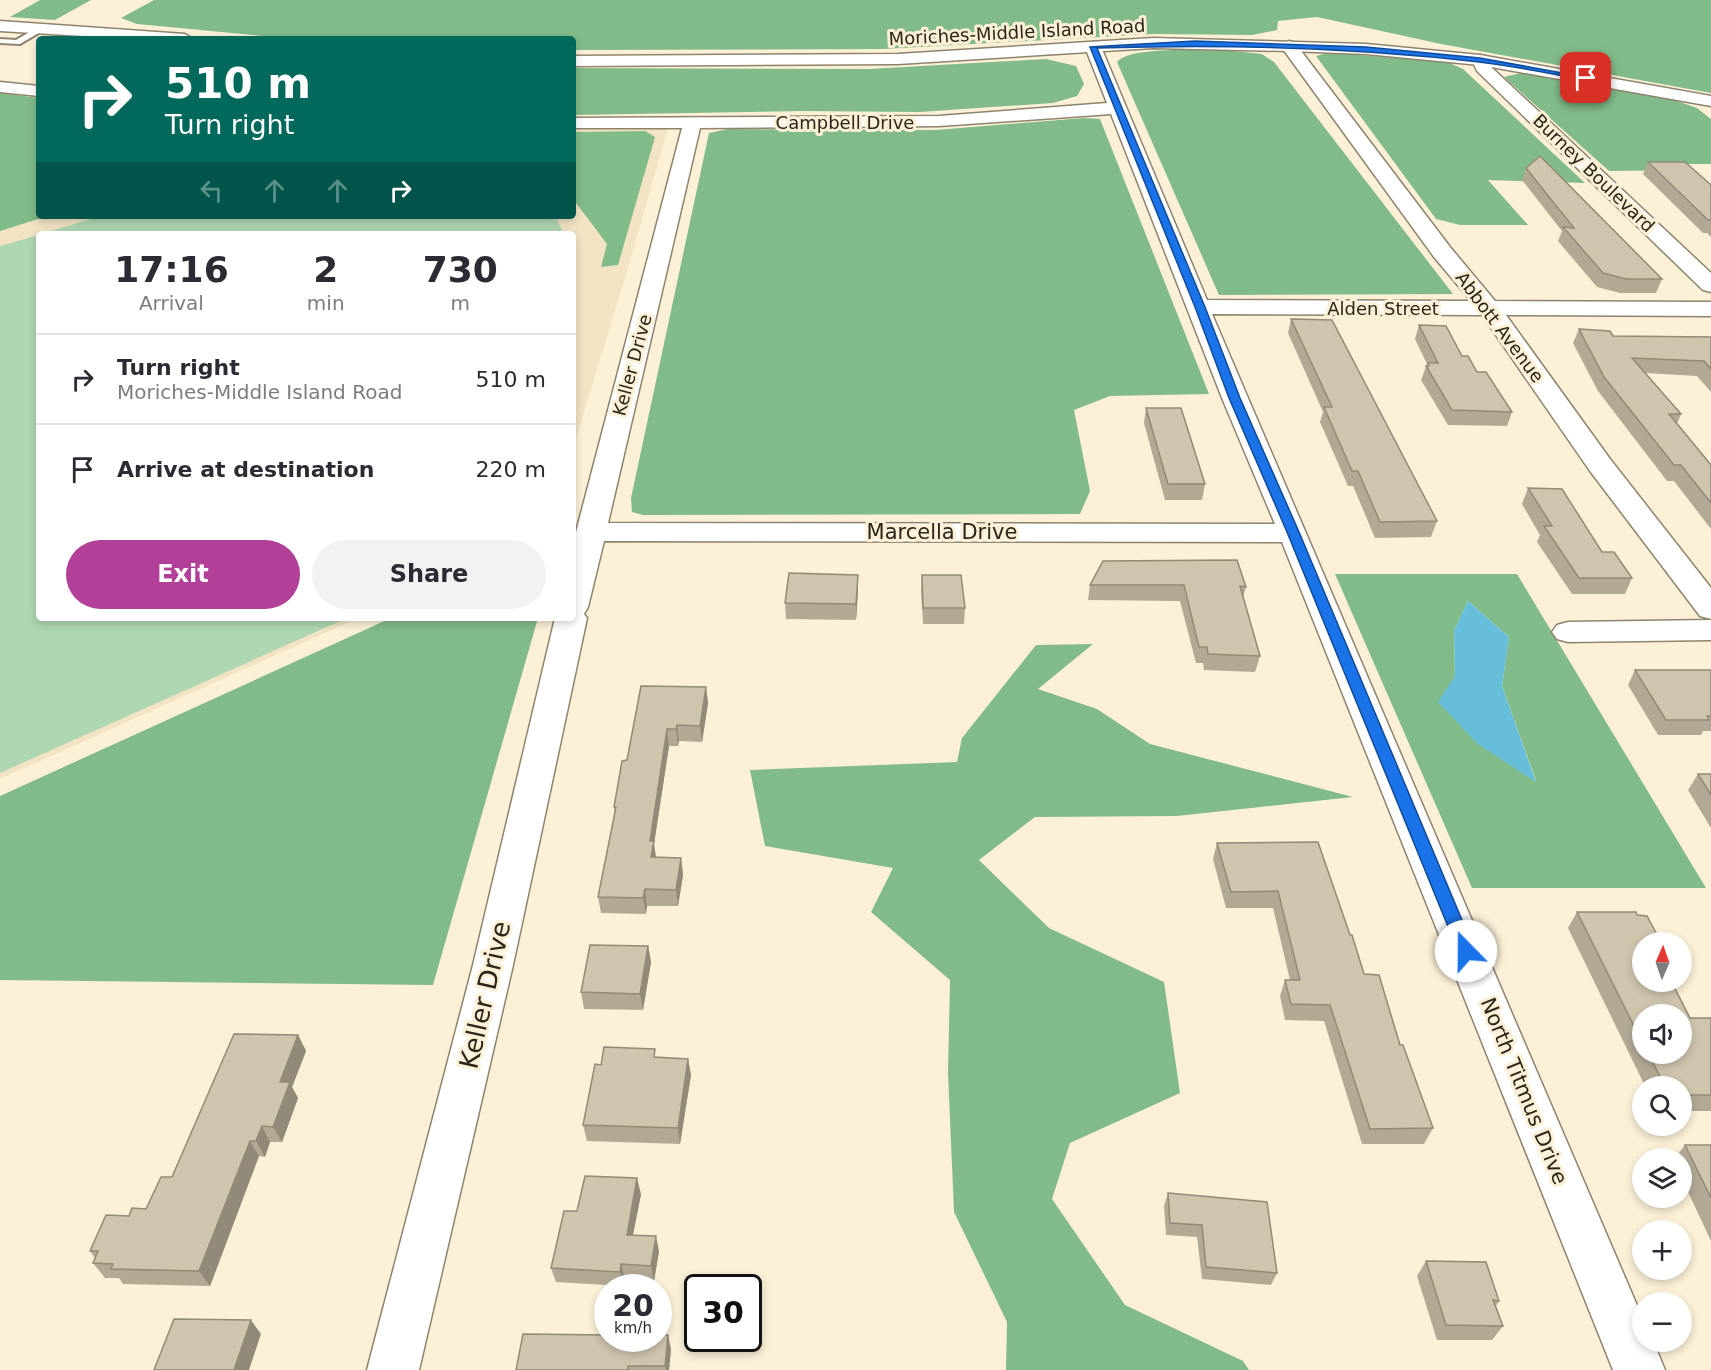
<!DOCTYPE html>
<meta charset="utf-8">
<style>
body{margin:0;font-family:"DejaVu Sans",sans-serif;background:#f2f2f3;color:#2b2b33;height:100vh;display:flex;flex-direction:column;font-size:22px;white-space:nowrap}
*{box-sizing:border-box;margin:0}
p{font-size:20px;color:#7c7c81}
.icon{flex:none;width:33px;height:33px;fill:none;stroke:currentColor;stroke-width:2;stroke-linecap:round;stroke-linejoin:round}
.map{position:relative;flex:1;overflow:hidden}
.details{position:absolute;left:36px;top:231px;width:540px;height:390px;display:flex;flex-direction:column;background:#fff;border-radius:6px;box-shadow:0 3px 9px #0003}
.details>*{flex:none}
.guide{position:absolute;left:36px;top:36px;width:540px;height:183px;border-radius:6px;box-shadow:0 3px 9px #0003;background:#00695c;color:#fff;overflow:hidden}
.needle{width:39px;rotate:2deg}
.buttons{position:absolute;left:1632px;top:932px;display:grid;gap:12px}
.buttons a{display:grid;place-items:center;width:60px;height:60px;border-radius:50%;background:#fff;box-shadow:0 3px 9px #0003;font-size:30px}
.speed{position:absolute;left:594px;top:1274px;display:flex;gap:12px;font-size:30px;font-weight:700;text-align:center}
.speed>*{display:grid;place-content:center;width:78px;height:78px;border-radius:50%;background:#fff;box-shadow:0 3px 9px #0003;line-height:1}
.speed small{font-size:15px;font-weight:400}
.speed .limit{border:3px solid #111;border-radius:9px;background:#fff;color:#111}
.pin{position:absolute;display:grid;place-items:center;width:51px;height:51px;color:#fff;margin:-26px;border-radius:12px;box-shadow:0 3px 9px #0006}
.me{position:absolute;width:66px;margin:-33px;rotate:338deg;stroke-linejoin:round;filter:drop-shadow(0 0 4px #0008)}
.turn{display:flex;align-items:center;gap:21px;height:126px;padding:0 30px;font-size:27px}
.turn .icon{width:78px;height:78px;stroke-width:2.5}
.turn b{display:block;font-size:42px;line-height:51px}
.lanes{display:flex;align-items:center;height:57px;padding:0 30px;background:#0003;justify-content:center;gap:30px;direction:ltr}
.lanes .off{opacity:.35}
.eta{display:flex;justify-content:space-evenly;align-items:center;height:102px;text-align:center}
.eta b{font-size:36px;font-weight:600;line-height:42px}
.cta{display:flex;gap:12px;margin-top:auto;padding:12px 30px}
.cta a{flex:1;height:69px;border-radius:36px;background:#b23f98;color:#fff;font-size:24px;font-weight:600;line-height:69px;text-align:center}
.cta a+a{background:#f2f2f3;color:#2b2b33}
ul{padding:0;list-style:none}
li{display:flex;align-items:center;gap:18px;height:90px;padding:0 30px;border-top:2px solid #e1e1e2}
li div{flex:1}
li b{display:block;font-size:22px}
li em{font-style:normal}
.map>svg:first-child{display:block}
.built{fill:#f1e3c4}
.green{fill:#aed6b2}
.forest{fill:#81bb89;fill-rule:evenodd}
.water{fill:#67bedb}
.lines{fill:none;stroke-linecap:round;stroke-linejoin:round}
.service-casing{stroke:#8e836d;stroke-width:4}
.minor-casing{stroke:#8e836d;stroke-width:3}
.secondary-casing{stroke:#8e836d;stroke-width:3}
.service{fill:#fff;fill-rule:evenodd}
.minor{fill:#fff;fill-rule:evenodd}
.secondary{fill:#fff;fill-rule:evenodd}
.wall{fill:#b2a995;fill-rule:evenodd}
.shaded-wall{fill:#918a79}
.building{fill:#cfc5ad;stroke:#918a79;stroke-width:1.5}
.route{fill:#1a73e8;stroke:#114b97;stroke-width:1.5}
.labels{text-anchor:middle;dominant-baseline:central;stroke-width:6;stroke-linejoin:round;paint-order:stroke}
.far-street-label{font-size:18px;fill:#2a261c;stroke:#fcf0d7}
.street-label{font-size:21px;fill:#2a261c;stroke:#fcf0d7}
.near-street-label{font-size:26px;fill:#2a261c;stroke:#fcf0d7}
</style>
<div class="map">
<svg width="1711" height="1370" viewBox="0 0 1711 1370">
<rect width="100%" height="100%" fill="#fcf0d7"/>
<path class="built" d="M573,129H668L625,278L573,448V234H39V618H358L0,779V224L39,216H573Z"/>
<path class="green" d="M101,216H555L564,234H41Z
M39,235V618H347L0,773V246Z"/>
<path class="forest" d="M40,0H91L55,20L10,17Z
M154,0H1711V93L1441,44L1317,17L1278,21L1277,30L1252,35L1154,34L883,49L573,50V39H294L137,24L121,18Z
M1233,51L1262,54L1274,62L1453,294L1219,295L1117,62C1130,45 1210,51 1233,51Z
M1328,53L1445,61L1463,69L1585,183L1488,180L1528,225H1460L1436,219L1316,56Z
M1046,59L1076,66L1084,84L1077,96L1053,103L920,112L803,111L573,115V68L869,69Z
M1521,73L1540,74L1674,100L1697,108L1711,119V164H1686L1690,170L1609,171L1504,77Z
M0,93L39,98V216H48L0,231Z
M1084,118L1100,119L1209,394L1110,396L1074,410L1090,491L1080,514L643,515L632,512L631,498L709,133L728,129L936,130Z
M645,131L655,137L618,265L601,267L607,244L573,199V132Z
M1335,574H1517L1706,888H1472ZM1468,601L1509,637L1502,686L1536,781L1439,703L1455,676L1454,631Z
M391,618H538L433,985L0,980V796Z
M1093,644L1038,689L1097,709L1150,744L1353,797L1177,816L1035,817L979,860L1049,928L1164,982L1180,1093L1070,1143L1052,1199L1125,1305L1243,1361L1249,1370H1006L1007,1322L954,1212L948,1073L950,980L871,912L893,868L765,846L750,770L957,762L962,738L1036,645Z"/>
<path class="water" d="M1468,601L1509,637L1502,686L1536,782L1478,744L1438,702L1455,676L1454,631Z"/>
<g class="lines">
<defs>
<path id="service" d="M40,26L47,28L20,44L0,43V39L16,40Z"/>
<path id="minor" d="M1289,41L1295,43L1450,247L1495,301L1711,302V316L1506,315L1610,459L1711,588V619L1700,616L1590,471L1482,315L1212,314L1642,1317V1341H1653L1665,1370H1613L1282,542L604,541L588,607L584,614L587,618L513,965L419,1370H367L473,965L555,618H573V547L576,532L682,128H573V118L939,116L1107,103L1085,47L1093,42L1101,47L1207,300L1471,301L1434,257L1283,49L1281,46ZM1111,114L1222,398L1275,524L608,523L700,128L939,126Z
M1480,55L1486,57L1490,66L1711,273V292L1703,290L1477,71L1472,60Z
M0,82L39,86V96L0,92Z
M1711,620V640L1568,642L1557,639L1552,632L1557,625L1568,622Z"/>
<path id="secondary" d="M0,21L185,34L193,39H133L0,31Z
M1153,38L1366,44L1480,55L1711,96V106L1480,65L1366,54L1289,51L1153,48L898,64L573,66V56L898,54Z"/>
</defs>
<use href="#service" class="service-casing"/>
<use href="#minor" class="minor-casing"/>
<use href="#secondary" class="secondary-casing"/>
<use href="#service" class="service"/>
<use href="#minor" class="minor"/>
<use href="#secondary" class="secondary"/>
</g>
<path class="wall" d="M1648,162L1711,185V237L1707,233H1703L1643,174Z
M1526,168L1662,279L1656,293H1620L1597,287L1558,241L1562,231L1522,180Z
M1291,319L1437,521L1431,537L1375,538L1353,486H1348L1320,422L1323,412L1288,333Z
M1419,325L1462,356L1477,372L1512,412L1507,426L1448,425L1421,380L1427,364L1415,339Z
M1579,329L1613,336L1711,337V392L1697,376L1645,373L1681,414L1677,424L1711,465V529L1674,481H1667L1598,391L1573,343Z
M1146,408L1205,484L1202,500H1165L1144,423Z
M1528,488L1632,578L1625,594H1572L1537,542L1540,535L1522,504Z
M1103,561L1246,587L1243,597L1260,656L1255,672L1204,670L1203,663H1196L1180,601L1088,600L1090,585Z
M922,575L965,608L964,624H923L921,591Z
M858,591L856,620L786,619L785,603Z
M1635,670H1711V731H1703L1701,735H1658L1628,685Z
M706,687L708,703L702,742L679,741L678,746H669L654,844L656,858H681L683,875L678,906H647L646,914L601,913L598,897L615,814L614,807L627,760Z
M1698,774H1711V828L1688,790Z
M1318,842L1364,974L1400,1045L1433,1128L1424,1144H1362L1324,1021L1285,1020L1280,996L1285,980H1290L1273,908H1226L1213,859L1217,843Z
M1577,912L1642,942L1690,1018H1711V1111H1682V1086H1645L1568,928ZM1642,1014L1682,1053H1642Z
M648,946L651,962L643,1010L584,1009L581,992Z
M298,1035L306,1051L292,1087L298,1098L282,1142H270L265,1157L259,1156L210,1286L123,1284L119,1278H105L93,1263L95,1258L90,1251L129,1216L146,1209L172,1177Z
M657,1057L688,1059L691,1075L680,1144L587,1141L583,1125L601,1065Z
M1685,1145H1711V1241L1682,1179V1158H1675Z
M1168,1193L1277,1273L1271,1285L1202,1279L1197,1237L1166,1235L1164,1206Z
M641,1194L633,1235L659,1251L654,1281L625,1279L624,1286L556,1282L551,1268L577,1211Z
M1426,1261L1499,1301L1496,1306L1503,1326L1492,1340H1437L1417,1276Z
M671,1349L669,1370H516Z"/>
<path class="shaded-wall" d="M858,575V591L856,620V604Z
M706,687L708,703L702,742L700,726Z
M677,725L679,741L678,746L676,729Z
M667,729L669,746L654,844L656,858L654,874L650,841Z
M681,858L683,875L678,906L676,890Z
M645,889L647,906L646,914L643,898Z
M648,946L651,962L643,1010L640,994Z
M298,1035L306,1051L292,1087L298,1098L282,1142L273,1127L280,1082Z
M688,1059L691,1075L680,1144L678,1128Z
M262,1126L270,1142L265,1157L256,1141Z
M250,1141L259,1156L210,1286L199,1271Z
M637,1178L641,1194L630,1250L627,1235Z
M656,1236L659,1251L654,1281L651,1266Z
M621,1264L625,1279L624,1286L620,1272Z
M251,1320L261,1334L249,1370H234Z
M668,1335L671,1349L669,1370H666L665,1366Z"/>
<path class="building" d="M1540,156L1662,279H1626L1603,273L1563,227L1574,228L1526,168Z
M1648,162H1685L1711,185V220H1708Z
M1291,319L1332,320L1437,521L1380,522L1358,471H1352L1324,407H1332Z
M1419,325L1446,326L1462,356H1468L1477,372H1486L1512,412L1452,410L1426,366H1429L1428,363H1438Z
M1579,329L1610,331L1613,336L1711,337V369L1704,361L1632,358L1681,414H1669L1711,465V503L1681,465H1674L1604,377Z
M1146,408H1181L1205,484H1168Z
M1528,488L1562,489L1602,552H1614L1632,578H1579L1544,526H1552Z
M1237,560L1246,587L1240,586L1260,656L1208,654L1207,647H1199L1184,585H1090L1103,561Z
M789,573L858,575L856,604L785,603Z
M922,575H961L965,608H923Z
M1635,670H1711V716H1707L1709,720H1666Z
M641,686L706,687L700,726L677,725L676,729H667L650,841H654L651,857L681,858L676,890L645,889L643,898L598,897L616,807H614L622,761L627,760Z
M1698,774H1711V795Z
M1318,842L1350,935H1352L1364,974L1379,975L1400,1045H1403L1433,1128L1370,1129L1330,1005L1291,1004L1285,980H1300L1278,891L1231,892L1217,843Z
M1577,912H1636L1637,915L1647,916L1661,942H1642V981H1671L1690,1018H1711V1095H1682V1086H1665L1648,1053H1682V1014H1642V1042Z
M590,945L648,946L640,994L581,992Z
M234,1034L298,1035L280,1082H290L273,1127L262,1126L256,1141H250L199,1271L111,1269L113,1264L93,1263L98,1251H90L106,1215L129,1216L132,1208L146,1209L161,1177H172Z
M604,1047L655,1049L654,1057L688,1059L678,1128L583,1125L595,1064L601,1065Z
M1685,1145H1711V1198Z
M585,1176L637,1178L627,1235L656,1236L651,1266L621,1264L620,1272L551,1268L564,1211H577Z
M1168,1193L1267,1202L1277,1273L1206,1267L1202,1225L1170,1223Z
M1426,1261L1486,1262L1499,1301L1493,1300L1503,1326L1446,1325Z
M174,1319L251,1320L234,1370H154Z
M523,1334L608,1335V1338H658V1335H668L665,1366H628V1370H516Z"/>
<path class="route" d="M1195,41L1366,47L1480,58L1590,78L1586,80C1551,74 1515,66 1479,62C1352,47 1224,44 1097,48L1205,307L1240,398L1299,532L1475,951L1472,956L1466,958L1460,956L1458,951L1287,532L1229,398L1195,307L1090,47Z"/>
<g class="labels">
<g class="far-street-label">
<text transform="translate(1017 32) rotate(-3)">Moriches-Middle Island Road</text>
<text x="845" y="122">Campbell Drive</text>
<text transform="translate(1594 173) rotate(44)">Burney Boulevard</text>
<text x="1383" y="308">Alden Street</text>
<text transform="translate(1500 327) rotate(53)">Abbott Avenue</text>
<text transform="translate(632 365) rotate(-75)">Keller Drive</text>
</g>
<g class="street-label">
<text x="942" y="532">Marcella Drive</text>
<text transform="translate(1524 1091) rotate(68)">North Titmus Drive</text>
</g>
<g class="near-street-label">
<text transform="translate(485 995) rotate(-77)">Keller Drive</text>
</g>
</g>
</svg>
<div class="buttons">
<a><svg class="needle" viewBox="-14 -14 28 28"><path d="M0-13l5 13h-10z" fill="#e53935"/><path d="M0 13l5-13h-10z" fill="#7c7c81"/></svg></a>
<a><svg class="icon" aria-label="sound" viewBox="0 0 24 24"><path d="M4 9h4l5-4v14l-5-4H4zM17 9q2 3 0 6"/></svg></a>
<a><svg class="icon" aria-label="search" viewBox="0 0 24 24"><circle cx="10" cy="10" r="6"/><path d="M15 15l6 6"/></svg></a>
<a><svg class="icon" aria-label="layers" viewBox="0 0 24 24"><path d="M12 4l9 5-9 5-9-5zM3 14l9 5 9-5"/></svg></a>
<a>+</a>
<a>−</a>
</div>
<div class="speed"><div>20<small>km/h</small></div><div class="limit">30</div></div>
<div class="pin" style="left:1586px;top:78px;background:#d93025"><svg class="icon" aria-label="arrive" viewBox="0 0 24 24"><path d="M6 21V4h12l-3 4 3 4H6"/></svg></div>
<svg class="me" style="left:1466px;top:951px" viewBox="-20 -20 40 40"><circle r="19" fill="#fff"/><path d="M0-13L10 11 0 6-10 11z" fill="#1a73e8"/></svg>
<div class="guide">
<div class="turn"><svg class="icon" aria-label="right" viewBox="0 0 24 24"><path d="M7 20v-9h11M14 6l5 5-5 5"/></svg><div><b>510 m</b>Turn right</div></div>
<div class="lanes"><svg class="icon off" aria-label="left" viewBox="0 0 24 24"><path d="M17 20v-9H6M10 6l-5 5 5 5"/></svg><svg class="icon off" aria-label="ahead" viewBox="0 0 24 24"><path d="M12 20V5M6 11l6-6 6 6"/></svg><svg class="icon off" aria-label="ahead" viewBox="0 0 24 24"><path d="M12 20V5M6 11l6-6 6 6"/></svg><svg class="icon" aria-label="right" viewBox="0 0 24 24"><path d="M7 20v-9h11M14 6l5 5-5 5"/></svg></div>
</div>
<section class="details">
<div class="eta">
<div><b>17:16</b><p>Arrival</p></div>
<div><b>2</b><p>min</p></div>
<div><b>730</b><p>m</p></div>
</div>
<ul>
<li><svg class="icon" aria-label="right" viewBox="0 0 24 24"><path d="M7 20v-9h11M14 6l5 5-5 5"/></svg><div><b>Turn right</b><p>Moriches-Middle Island Road</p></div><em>510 m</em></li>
<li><svg class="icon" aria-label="arrive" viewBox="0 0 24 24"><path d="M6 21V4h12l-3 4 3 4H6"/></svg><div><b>Arrive at destination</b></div><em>220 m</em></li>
</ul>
<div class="cta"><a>Exit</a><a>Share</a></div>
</section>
</div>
